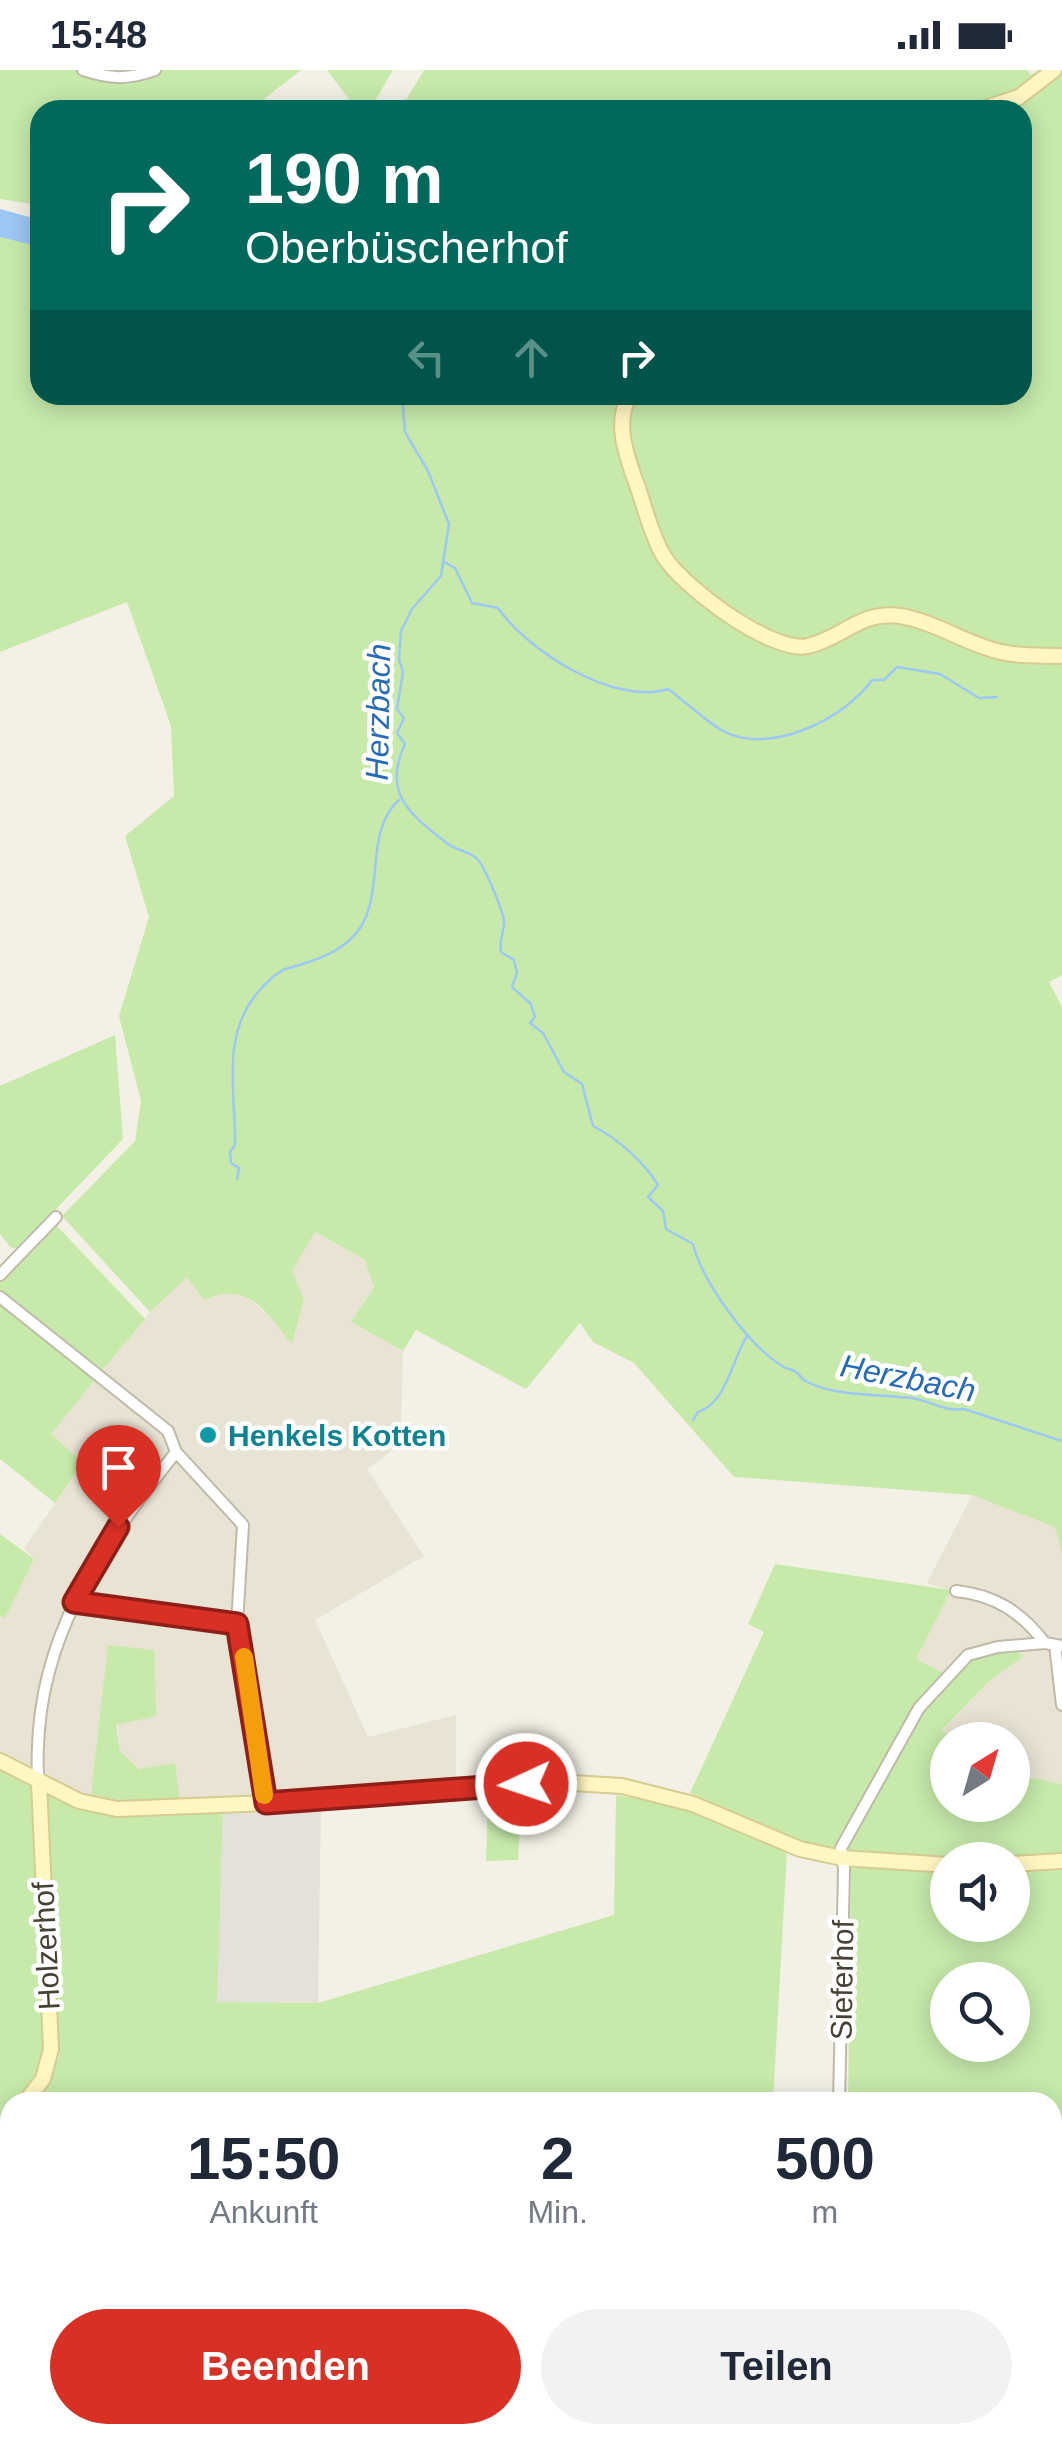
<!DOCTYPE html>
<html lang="de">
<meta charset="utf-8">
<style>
body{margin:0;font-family:Arial,sans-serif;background:#f2f2f3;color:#1f2937;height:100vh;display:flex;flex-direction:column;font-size:38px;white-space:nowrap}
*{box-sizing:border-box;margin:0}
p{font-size:32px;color:#747a83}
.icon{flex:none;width:55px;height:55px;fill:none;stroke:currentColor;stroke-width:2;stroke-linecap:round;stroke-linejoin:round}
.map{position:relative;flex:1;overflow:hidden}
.side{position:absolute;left:0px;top:2022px;width:1062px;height:352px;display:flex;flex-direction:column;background:#fff;border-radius:30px 30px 0 0;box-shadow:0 5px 25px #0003}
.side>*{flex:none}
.guide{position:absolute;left:30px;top:30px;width:1002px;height:305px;border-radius:30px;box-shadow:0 5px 25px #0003;background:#00695c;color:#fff;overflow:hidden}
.needle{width:65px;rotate:37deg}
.buttons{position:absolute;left:930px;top:1652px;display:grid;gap:20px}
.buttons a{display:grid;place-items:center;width:100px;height:100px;border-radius:50%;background:#fff;box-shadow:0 5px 25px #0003;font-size:50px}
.pin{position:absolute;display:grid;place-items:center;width:85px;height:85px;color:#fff;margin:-102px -42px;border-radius:50% 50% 50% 0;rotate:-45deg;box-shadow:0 0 10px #0007}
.pin .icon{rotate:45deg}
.me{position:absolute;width:110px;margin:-55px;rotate:267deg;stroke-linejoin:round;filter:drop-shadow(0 0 8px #0008)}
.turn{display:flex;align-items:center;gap:35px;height:210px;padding:0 50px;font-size:45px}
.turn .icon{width:130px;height:130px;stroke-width:2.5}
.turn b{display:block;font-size:70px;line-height:85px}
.lanes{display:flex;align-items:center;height:95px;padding:0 50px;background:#0003;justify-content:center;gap:50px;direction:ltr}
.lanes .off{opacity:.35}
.eta{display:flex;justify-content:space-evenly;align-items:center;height:170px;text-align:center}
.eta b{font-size:60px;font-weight:600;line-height:70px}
.cta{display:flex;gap:20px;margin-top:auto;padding:20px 50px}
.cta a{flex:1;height:115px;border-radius:60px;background:#d93025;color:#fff;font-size:40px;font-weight:600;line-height:115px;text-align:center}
.cta a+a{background:#f2f2f3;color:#1f2937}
.status{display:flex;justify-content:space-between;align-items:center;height:70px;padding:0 50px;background:#fff;direction:ltr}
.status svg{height:28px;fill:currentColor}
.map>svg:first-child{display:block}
.residential{fill:#e8e3d2}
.industrial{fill:#e5e1da}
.green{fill:#c7eaab;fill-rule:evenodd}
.water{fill:#9dc7f4}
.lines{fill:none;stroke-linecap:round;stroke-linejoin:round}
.stream{stroke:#9dc7f4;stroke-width:2.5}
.street-casing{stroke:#bfbaa7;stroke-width:14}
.secondary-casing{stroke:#d6cc91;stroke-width:18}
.street{stroke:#fff;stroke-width:10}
.secondary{stroke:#fff7c3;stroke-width:14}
.route-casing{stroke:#8d1f18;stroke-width:25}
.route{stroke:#d93025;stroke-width:18}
.slow{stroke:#f59e0b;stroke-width:18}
.culture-dot{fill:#0f9aa8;stroke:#fff;stroke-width:4}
.labels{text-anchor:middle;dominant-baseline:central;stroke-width:9;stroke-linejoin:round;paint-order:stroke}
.culture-label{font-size:30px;font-weight:bold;fill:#0d838f;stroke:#fff;text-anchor:start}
.street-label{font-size:30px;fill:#464134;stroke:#fff}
.water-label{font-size:32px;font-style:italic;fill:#276bb8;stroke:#fff}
</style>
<div class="status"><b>15:48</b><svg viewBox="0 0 49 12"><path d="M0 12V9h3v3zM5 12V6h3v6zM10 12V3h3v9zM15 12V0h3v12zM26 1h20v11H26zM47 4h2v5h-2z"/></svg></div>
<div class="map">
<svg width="1062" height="2373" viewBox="0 0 1062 2373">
<rect width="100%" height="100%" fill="#f3f1e5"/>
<path class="residential" d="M314,1162L365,1190L374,1216L351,1252L403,1281L401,1359L389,1383L367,1399L424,1486L315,1550L368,1667L456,1645V1713L180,1732L120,1682L109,1575L91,1727L0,1684V1546L4,1548L34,1489L24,1478L83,1394L50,1364L150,1242L187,1206L222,1222H241L269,1246L292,1273L304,1229L292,1201Z
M972,1425L1056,1457L1062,1484V1714L1013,1704L1012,1670H954L942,1661L988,1612L1023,1585L964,1583L946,1604L916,1589L950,1520L927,1513Z
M0,2061L10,2071V2365H16L15,2373L0,2372Z"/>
<path class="industrial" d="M321,1734L318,1933L216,1932L223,1741Z"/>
<path class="green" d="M0,0H74L125,14L161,0H301L260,32L263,40H40V135L0,129Z
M327,0H393L370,40H357Z
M424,0H1028L1030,5L1039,0H1062V580H1053L1044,593L1062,595V905L1049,912L1062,937V1484L1055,1457L972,1425L734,1407L634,1293L593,1272L580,1253L526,1319L416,1260L403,1281L351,1252L374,1217L365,1190L315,1162L292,1201L304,1229L292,1274C266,1242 248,1210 204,1230L187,1207L150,1242L62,1146L135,1071L141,1031L119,946L149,847L125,766L174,726L171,656L127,532L0,582V167L40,177V325H1022V40H400Z
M115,965L123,1069L18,1179L10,1177L0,1164V1016Z
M56,1155L145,1249L99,1304L0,1225V1208Z
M0,1232L97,1307L51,1364L83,1393L55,1433L0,1389Z
M0,1464L34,1489L5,1548L0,1546Z
M775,1494L951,1520L916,1589L946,1604L914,1637L833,1778L784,1767L690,1723L764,1562L748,1554Z
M108,1575L154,1580L156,1646L116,1655L120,1681L139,1699L175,1693L180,1732L115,1731L91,1725Z
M1017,1582L1024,1586L988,1612L942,1660L954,1670H948V1735H1012L1013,1704L1062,1714V1785L964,1790L849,1782L846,1774C873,1726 930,1609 979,1585C990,1580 1005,1582 1017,1582Z
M0,1700L33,1718L47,1983L41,2005L20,2032H10V2045L0,2058Z
M522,1720L518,1790L486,1791L488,1724Z
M48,1725C104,1749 163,1742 223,1741L217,1932L318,1933L614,1845L616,1725L677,1736L787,1781L773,2032H31L59,1988Z
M851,1796L947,1802L948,1855H1012L1013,1803L1062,1800V2373H1059L1052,2341V2032H848ZM948,1910H1012V1975H948Z
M16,2365H522L524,2373H15Z"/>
<path class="water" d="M0,139L40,150V177L0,167Z"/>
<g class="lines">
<path class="stream" d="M402,325L405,362L428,401L449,454L441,506L412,539L401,561L399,589L403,602L397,639L404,648L397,663L405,674C381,724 412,746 448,774C456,780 468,781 476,788C484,794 503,841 504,851C504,862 499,870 501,882L514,890L517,903L512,917L531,934L535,947L530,953L543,963L564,1002L582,1014L593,1056C617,1068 644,1092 658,1115L648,1127L663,1141L666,1159L693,1174C702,1211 748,1275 782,1296C786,1299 792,1299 796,1302C803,1307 799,1308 807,1312C838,1327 878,1324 912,1328C931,1331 944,1342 964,1339L1062,1371
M444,492L455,498L472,533L498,538C528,581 614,636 668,619C686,632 704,650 723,661C770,686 844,649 872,610H884L897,597L940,604L979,628L997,627
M237,1109L239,1098L231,1093L230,1082L235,1075C236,1022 220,965 259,921C267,912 277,901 289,898C314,891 344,882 360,858C385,820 364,761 399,730
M693,1350L698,1342C727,1333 732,1289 747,1266
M143,2365H150
M189,2365L193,2368L234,2365
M236,2365L259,2373
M13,2373L15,2365
M76,2373L86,2365"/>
<defs>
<path id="street" d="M83,0C111,9 127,10 155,0
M0,1205L56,1147
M0,1227L168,1361L176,1382L243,1455L237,1554L266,1733
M956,1521C995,1525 1021,1542 1045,1573
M74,1532L237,1554
M1055,1575L1062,1635
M39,1712C36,1694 38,1677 39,1659C48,1549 110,1466 176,1382
M839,2032L844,1799L841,1778L919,1638L968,1585L998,1577L1045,1573L1062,1576"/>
<path id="secondary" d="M980,40L1019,27L1054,0
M630,325C612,354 629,392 639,421C646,442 652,466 663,485C681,516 772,584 808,576C843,568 861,540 900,546C936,552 966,574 1001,582C1021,587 1042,585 1062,586
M0,1691L79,1731L117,1739L266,1733L556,1712L622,1716L693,1734L800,1779L842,1788L948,1795
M1012,1794L1062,1791
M25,2032L43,2009L51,1979L39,1712
M0,2065L10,2052"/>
</defs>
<use href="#street" class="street-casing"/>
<use href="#secondary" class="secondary-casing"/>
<use href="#street" class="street"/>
<use href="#secondary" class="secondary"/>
</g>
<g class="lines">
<defs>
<path id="route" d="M118,1457L74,1532L237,1554L266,1733L526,1714"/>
</defs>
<use href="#route" class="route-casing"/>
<use href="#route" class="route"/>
<path class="slow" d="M244,1587L264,1725"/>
</g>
<circle class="culture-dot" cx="208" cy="1365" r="10"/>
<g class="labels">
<g class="culture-label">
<text x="228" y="1365">Henkels Kotten</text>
</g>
<g class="street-label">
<text transform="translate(46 1876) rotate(-93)">Holzerhof</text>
<text transform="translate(842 1910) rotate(-89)">Sieferhof</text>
</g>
<g class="water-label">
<text transform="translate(378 642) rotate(-89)">Herzbach</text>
<text transform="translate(908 1308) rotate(11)">Herzbach</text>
</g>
</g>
</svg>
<div class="buttons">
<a><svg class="needle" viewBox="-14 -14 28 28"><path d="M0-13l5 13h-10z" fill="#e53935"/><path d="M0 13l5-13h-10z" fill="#747a83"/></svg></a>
<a><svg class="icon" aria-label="sound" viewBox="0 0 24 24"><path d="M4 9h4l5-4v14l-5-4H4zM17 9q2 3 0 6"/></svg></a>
<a><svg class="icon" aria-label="search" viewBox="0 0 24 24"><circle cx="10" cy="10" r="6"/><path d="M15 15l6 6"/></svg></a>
</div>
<div class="pin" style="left:118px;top:1457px;background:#d93025"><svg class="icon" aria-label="arrive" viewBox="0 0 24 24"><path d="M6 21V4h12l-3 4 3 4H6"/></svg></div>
<svg class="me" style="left:526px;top:1714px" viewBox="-20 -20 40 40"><circle r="17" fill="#d93025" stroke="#fff" stroke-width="3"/><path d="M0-11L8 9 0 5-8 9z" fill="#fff"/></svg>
<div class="guide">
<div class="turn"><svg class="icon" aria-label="right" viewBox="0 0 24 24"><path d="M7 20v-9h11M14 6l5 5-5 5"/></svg><div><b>190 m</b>Oberbüscherhof</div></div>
<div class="lanes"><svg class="icon off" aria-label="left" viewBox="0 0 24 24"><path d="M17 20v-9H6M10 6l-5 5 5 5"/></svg><svg class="icon off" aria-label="ahead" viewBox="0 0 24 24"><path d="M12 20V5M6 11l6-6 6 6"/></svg><svg class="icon" aria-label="right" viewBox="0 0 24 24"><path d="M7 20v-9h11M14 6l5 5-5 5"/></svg></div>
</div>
<section class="side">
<div class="eta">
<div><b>15:50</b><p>Ankunft</p></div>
<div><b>2</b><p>Min.</p></div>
<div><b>500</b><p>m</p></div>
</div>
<div class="cta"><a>Beenden</a><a>Teilen</a></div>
</section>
</div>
